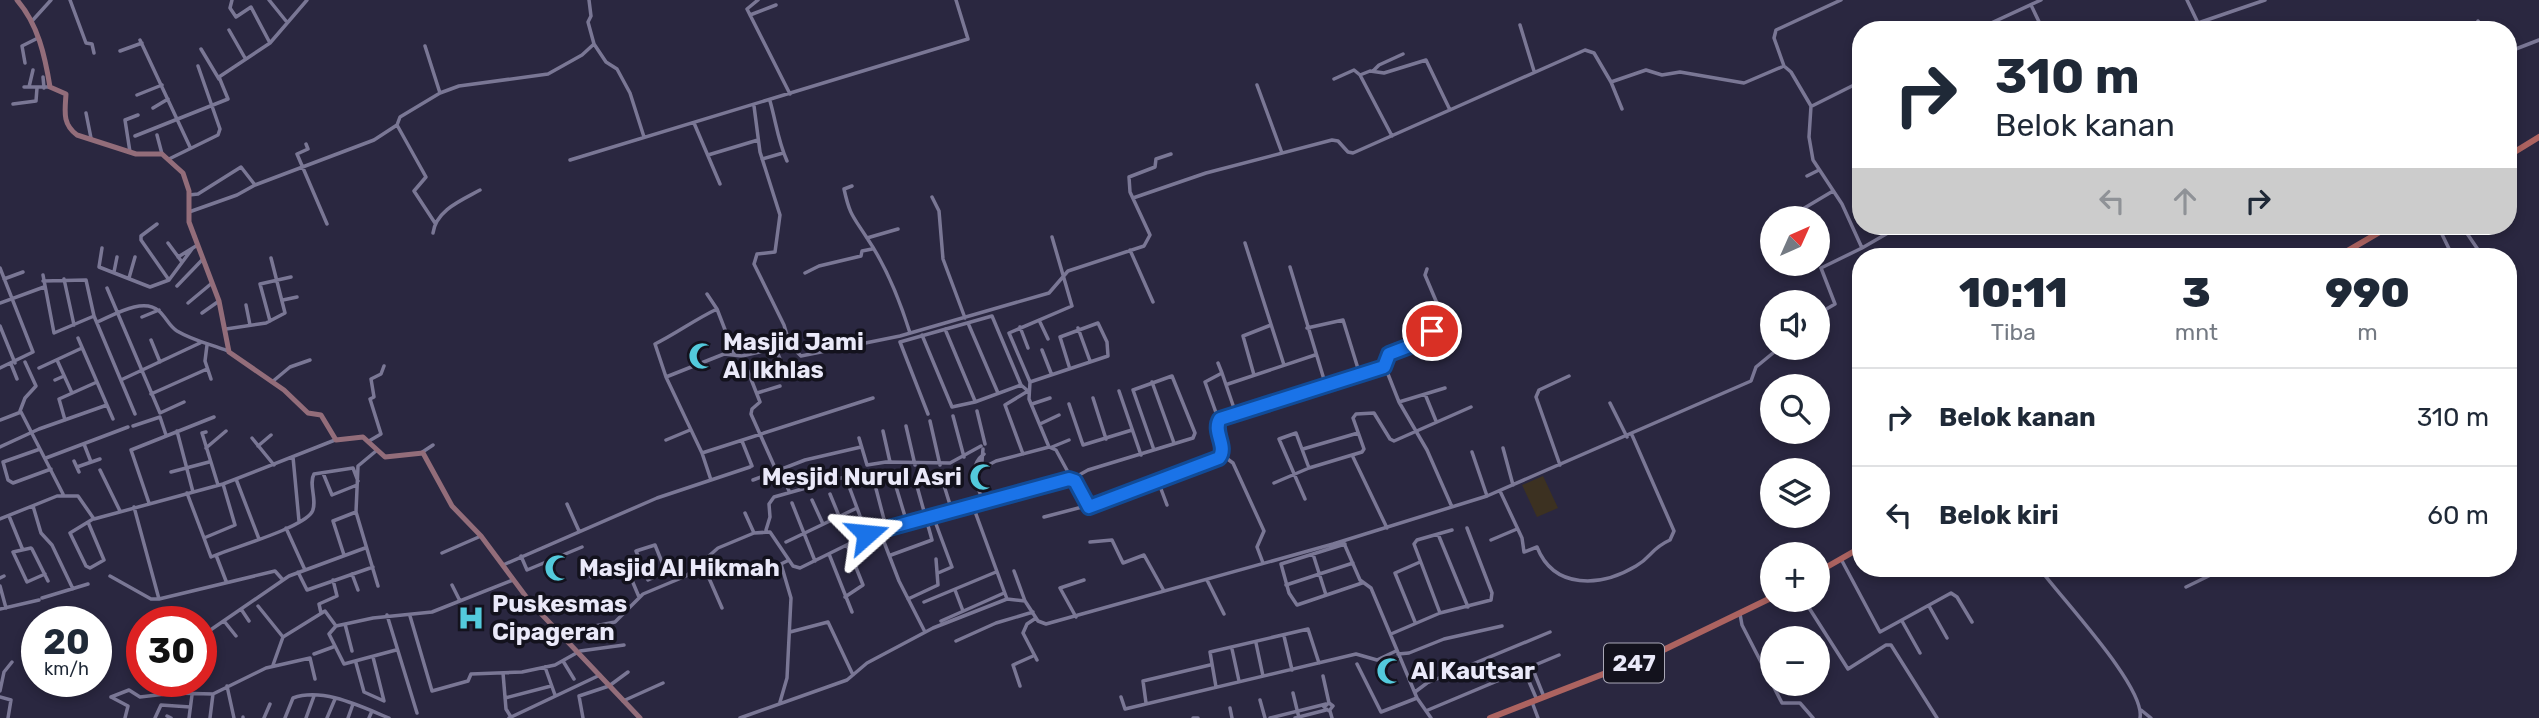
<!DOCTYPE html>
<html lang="id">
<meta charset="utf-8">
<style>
body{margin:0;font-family:Rubik,sans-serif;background:#f6f6f7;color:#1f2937;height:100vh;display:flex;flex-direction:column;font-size:26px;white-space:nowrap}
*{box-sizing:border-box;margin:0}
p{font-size:23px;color:#747a83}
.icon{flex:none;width:38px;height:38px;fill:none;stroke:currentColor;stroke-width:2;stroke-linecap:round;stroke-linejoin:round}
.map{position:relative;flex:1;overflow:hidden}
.side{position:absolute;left:1852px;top:248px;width:665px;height:329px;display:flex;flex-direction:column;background:#fff;border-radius:28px;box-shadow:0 4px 10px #0003}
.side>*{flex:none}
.banner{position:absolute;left:1852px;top:21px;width:665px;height:214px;border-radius:28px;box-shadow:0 4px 10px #0003;background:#fff;color:#1f2937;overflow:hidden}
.needle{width:46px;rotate:45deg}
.controls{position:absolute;left:1760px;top:206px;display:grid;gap:14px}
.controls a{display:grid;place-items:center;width:70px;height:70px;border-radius:50%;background:#fff;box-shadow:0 4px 10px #0003;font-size:35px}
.speed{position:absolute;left:21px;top:606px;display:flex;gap:14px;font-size:35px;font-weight:700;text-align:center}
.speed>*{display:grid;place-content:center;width:91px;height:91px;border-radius:50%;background:#fff;box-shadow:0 4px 10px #0003;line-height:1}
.speed small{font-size:18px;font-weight:400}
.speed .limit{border:10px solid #d22;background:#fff;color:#111}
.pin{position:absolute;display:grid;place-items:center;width:60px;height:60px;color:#fff;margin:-30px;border:4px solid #fff;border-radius:50%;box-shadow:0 2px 7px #0007}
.me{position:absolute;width:77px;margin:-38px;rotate:72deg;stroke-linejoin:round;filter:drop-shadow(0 0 5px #0008)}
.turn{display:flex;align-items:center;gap:24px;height:147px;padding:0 28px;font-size:32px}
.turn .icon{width:91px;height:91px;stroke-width:2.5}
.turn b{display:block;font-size:49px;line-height:60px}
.lanes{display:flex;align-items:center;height:66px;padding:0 28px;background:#0003;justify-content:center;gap:35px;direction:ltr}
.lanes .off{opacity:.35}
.eta{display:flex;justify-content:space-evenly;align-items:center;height:119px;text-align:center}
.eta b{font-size:42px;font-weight:800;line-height:49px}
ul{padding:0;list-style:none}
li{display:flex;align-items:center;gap:21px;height:98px;padding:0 28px;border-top:2px solid #e0e1e3}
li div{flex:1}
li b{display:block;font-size:26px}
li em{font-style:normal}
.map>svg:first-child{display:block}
.education{fill:#3c3121}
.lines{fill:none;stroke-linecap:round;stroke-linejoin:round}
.street{stroke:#7a7795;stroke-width:3.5}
.secondary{stroke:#936d7a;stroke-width:5}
.primary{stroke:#ac6360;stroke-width:6}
.route-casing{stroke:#114b97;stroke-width:18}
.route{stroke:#1a73e8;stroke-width:12}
.labels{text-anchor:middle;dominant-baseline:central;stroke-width:7;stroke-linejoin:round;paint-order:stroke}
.shield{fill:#13121d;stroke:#aaa8b7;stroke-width:2}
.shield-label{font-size:23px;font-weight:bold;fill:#eae9f9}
.poi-label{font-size:24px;font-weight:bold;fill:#eae9f9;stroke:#13121d;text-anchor:start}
</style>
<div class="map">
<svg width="2539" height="718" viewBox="0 0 2539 718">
<rect width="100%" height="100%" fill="#2a2740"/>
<path class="education" d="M1543,476L1558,508L1537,517L1522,485Z"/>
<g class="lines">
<path class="street" d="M70,0L86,43L92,44L94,53
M232,0L230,8L236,17L251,7L270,43
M269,0L286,21
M589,0L591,16L588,22L594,44L606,62L617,69L630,93L644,137
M758,0L747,9L790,94
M2187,0L2198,23L2265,0
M2031,5L2043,30
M750,15L776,5
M32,21L51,0
M2478,21L2484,30
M1520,25L1534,71
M229,30L245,58
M1976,30L2041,0
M140,40L190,147
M425,46L440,93
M201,49L219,79
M120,51L142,43
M2508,52L2539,40
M25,63L22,46L38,38
M1784,66L1774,38L1776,30L1841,0
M1373,71L1379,65L1403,54
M43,77L44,88
M1334,79L1354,70L1360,75
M1611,82L1622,109
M1257,85L1282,153
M24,87H50
M29,87L33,70
M137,95L162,85
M770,101C776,122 778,141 787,161
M13,104L36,101L37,88
M754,106L760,152L780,215L775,252L757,254L754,264L784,325L790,345L801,356L900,336L1049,293L1068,271L1144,246L1150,235L1130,192L1129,177L1155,167L1156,159L1171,154
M1812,106L1860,82
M153,108L168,99
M86,113L91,138
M694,123L720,184
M397,125L426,177L414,191L435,223
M157,135L162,154
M135,136L228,99L219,77L270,43L307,0
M1392,136L1360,75L1370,71L1384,73L1426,60L1450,110
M306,144L308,149L297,154L327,224
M130,152L125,120L138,115
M708,155L758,140
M169,159L218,135L220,129L198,66
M762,159L783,153
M570,160L968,39L956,0
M1807,176L1819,170
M852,186L844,189C850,216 853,216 867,238C886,266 900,301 910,333
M189,195L198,194L241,167L255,185L374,140L397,125L400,117L440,93L459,86L548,74L582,55L594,44
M932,197L939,211L943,259L965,318
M1133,198L1206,173L1332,140L1338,141L1348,152L1353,153L1585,50L1594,53L1611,82L1646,70L1662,75L1680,72L1744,83L1784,66L1791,72L1811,106L1809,137L1813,160L1842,204L1862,248L1821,268L1835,304L1818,314
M189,212L237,195L255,185
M1796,213L1833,191
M157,224L141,236V240L169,280L192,249
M2438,226L2453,257
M2462,226L2483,257
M433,233C436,210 462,200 480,190
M1052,237L1072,306L1009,333L1030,382L1029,399L1049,447L1056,450L1087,507L1219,458C1228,446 1212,432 1220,420L1384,367
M867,238L898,229
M168,243L182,262
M1245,243L1284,365
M102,248L99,267L150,287L169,280
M1862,248L1900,226
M1130,250L1153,302
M178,257L196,246
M1290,267L1326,386
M0,268L33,352L0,368
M1427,269L1425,275L1439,308C1432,343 1418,341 1389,354L1384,364L1399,402L1427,450L1452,507
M114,272L117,257
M805,273L819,266L861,256L862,251L872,249
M43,275L54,333L94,316
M129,278L135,257
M4,279L23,272
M64,279L74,325
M43,281L86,280L94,316L135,414
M177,286L202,260
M107,288L160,413L184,402
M707,294L717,309L734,353
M283,300L297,297
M0,303L44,287
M188,303L212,283
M246,305L250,325
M202,313L219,301
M142,317L159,310
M1039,320L1048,339
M270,321L260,284L291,277
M97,322C114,315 143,297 159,311C166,317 169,326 177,331C194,341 210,344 228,351
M968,323L998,393
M0,326L15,363
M1020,327L1028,348
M1078,328L1090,361
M1307,328L1343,320L1360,375
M226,329L266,323L285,313L271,258
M945,329L975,401
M922,335L952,407L975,402L1021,385
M78,338L113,419
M151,340L160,362
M207,345L205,361L211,379
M776,349L785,372L797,370
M1042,350L1051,373
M742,356L760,402L752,409L751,414L776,470
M57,360L72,393
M1218,363L1222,373
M11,364L17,379
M39,368L82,348
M1254,375L1243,336L1271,325
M666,377L655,344C677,333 694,320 717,309
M123,379L200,343
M55,380L64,376
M272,382L290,367L310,360
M1030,382L1108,356L1107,342L1098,323L1060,337L1069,366
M1152,382L1174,443
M1228,384L1315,355
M1119,391L1141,455
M757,393L780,386
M151,394L207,369
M1425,394L1436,421
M1093,398L1106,439
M1399,402L1445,388
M1610,403L1627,437
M1032,404L1050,398
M1069,404L1083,445L1132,430
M20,411L25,398L36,386L25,362
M977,411L985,444
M928,414L900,342L992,316L1021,385L1028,391L1005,405L1023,454
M953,416L964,457
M0,420L21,412L63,494
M65,420L59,399L97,382
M930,421L940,465
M1219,421L1205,382L1222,373L1236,414
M1040,424L1059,415
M133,426L160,417L166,435
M906,426L915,465
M177,431L193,492
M883,431L890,462
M206,432L202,433L218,485
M252,438L274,465
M859,438L867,465L886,462L950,463L981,446
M666,440L690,430
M369,441L381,434L370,399L374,397L371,379L381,374L384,366
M742,441L752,466
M84,444L91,462
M258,446L271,435
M0,447L39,429L107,405
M1052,447L1069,440
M206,448L226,431
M1503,448L1513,485
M40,449L3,462L8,480L13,483L51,469
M1303,449L1358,433
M376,451L358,466L356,512L378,586
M1472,452L1487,496
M421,453L433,445
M702,453L873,398
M984,454C966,468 977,485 984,503
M1222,455L1233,463L1264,531L1257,547L1263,563
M293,457L299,521
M1353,457L1387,528
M46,458L128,427
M74,461L79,472
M1560,465L1536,397L1539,390L1569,376
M77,467L100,459
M780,469L789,491
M100,470L120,511
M973,470L982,461L983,449
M171,472L209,462
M323,473L332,495L357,485
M973,473L996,461L1049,447
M236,479L259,539
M711,480L702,453L666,377L724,354L742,356L790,345
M753,480L805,460L861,447
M1158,481L1167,505
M1274,483L1309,468L1362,452L1364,449L1353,418L1356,414L1374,413L1390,439L1394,441L1471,407
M850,489L867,535
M1500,491L1522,538L1524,552L1537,547C1554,590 1601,587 1636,566C1652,557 1650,549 1670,540L1674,531L1632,435
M187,493L204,538L235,525L223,484
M830,494L839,516
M1305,499L1279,439L1296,433L1309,468
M812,500L823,524
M149,503L131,450L214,417
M792,503L815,561
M567,504L579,531
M33,506L41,533L52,545L73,589
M973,506L1007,599L1025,601L1038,621L1046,624L1333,544L1487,496L1751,381L1756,367L1779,348
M134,507L159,599L275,571L283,580
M745,513L754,533
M9,516L22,548
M933,516L952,567L938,573
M1044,517L1086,506
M0,519L57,496H78L94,519L223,484L335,440
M88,522L104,560L90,568L86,566L70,533L93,519
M886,527L874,481L877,477L894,480L907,523
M286,528L305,570
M879,529L899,581L925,632
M766,530L770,517L769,504L774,497L859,473
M1438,534L1468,607
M204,538L211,557L216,555L226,581
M1491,540L1517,529
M1343,541L1360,580L1371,588L1417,698L1431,718
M786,542L857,508
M1090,542L1112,540L1123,563L1144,555L1164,591
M1345,544L1281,564L1289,593L1297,605L1362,583
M655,545L666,572L648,580L636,551Z
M442,553L481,536
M829,554L852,612
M1313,554L1326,595
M216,555C235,547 302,528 312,512C318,501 308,484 314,474L353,468L358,481
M344,555L333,521L356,512
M891,555L932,540L915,479H942L952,511
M521,556L527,570L582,547
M1841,559L1880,632L1951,593L1957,597L1972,622
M702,562L722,608
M503,565L657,498L750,467
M2040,569C2060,597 2146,687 2140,718
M1014,571L1025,601
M298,572L307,590L373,567
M45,574L27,582L13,552L31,548L32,549L48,581
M352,574L358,590
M110,576L151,599H159
M591,577L626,566L639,597
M0,578L4,576
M1207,580L1224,614
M452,585L460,601
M1286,585L1353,563
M0,586L6,608
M2186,587L2223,569
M955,590L963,611
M845,597L863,585L847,545
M42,598L88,584
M908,599L938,585L936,559
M1804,600L1848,669L1886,645H1891L1937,718
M924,602L996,572
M258,606L283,637
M1929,606L1947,638
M0,609L39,600
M241,609L249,621
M321,613L319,604L337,596L333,580
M1440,613L1414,544L1417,540L1452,530
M1740,614L1742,625L1782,703H1800L1813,718
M387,615L417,713
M410,616L432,691L468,681L471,674L522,672L555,665L580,651L624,645
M1076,617L1060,588L1084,580
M1036,618L1027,624L1023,633L1037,660
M224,621L236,636
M941,621L1004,593
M1902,621L1920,653
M1415,622L1395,573L1420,562
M345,624L352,651
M209,631L289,576L365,548
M790,632L828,622L853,675
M560,633L615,622L643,594L686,576L718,548L754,533L770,532L793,566L800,568L879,529L1072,479L1088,470L1193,438L1195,433L1172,376L1133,390L1154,450
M1391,634L1440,613L1491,600L1492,593L1467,528
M1284,636L1292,670
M564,637L585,628
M956,641L996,623L1033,612
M1256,643L1263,676
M1232,649L1239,681
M396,650L344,664L329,634L336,626L373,618L432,612L513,580
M314,654L333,647
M1398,654L1409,653L1444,639L1502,626
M563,661L574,679
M356,663L364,692L384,701L373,657
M1357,664L1381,712L1417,698
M273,665L283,637L325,611L336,626
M545,667L555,695
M1532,667L1544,697
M1524,670L1537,700
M503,673L506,709L511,717
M1323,676L1329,703L1333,706L1329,711L1324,707L1329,703
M227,686L234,718
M1020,686L1013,665L1033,656
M1216,687L1210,652L1308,629L1319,663
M0,691L4,672L12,662
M1415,692L1427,683L1550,632
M1293,693L1299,718
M0,697L11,700L8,718
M111,697L129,690L140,697L174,693L213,694L266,668L310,658L315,679
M111,697L128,706L125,718
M1121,697L1125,709L1356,654L1377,660L1396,651
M505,698L551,686
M1260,700L1265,718
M623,701L663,683
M780,702L787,678L791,598L781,564L789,560
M1532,702L1538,718
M1146,703L1143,681L1210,665
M1230,708L1232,718
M1428,710L1559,655
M2141,710L2151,718
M1330,711L1332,718
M167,716L171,718
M155,718L161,705L190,707
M189,718L192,695
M210,718L213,694
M243,718V717
M264,718L270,704
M285,718L293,698C323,687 362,707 389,718
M306,718L314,696
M327,718L335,699
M348,718L353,704
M369,718L372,711
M509,718L600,675
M583,718L579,696L609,686L628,672
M740,718L847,680L867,663L933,628L1007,599
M1193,718H1198
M1270,718L1326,704
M1295,718L1326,710"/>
<path class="secondary" d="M17,0C38,24 45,56 50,87L66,94C65,111 62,124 77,135L136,154H162L183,173L189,191V222L219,301L229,352L284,390L308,413L321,415L336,440L363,437L385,457L423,453L452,506L481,536L530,602L640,718"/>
<path class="primary" d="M2508,156L2539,137
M2337,257L2390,226
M1818,572L1860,548
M1490,718L1655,654L1773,597"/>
</g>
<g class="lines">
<defs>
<path id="route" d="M867,534L1069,479L1075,481L1089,507L1219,458C1228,446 1212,432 1220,419L1384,367L1389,354L1423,341L1432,331"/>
</defs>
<use href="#route" class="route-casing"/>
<use href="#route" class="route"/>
</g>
<defs>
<symbol id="mosque-bare" viewBox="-9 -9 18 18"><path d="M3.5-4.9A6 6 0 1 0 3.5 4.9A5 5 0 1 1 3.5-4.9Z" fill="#53cadc" stroke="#13121d" stroke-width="2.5" paint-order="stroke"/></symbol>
<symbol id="hospital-bare" viewBox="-9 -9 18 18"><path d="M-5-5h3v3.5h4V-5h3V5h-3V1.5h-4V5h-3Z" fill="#53cadc" stroke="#13121d" stroke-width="2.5" paint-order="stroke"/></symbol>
</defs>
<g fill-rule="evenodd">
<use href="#mosque-bare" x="683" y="337" width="38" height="38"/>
<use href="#mosque-bare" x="964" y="458" width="38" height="38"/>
<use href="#mosque-bare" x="539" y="549" width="38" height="38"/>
<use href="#hospital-bare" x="452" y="599" width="38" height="38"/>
<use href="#mosque-bare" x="1371" y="652" width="38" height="38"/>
</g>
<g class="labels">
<rect class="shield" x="1604" y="643.5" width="60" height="39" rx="5"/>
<g class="shield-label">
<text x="1634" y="663">247</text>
</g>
<g class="poi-label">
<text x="723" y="342">Masjid Jami<tspan x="723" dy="28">Al Ikhlas</tspan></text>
<text x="962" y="477" text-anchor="end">Mesjid Nurul Asri</text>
<text x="579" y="568">Masjid Al Hikmah</text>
<text x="492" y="604">Puskesmas<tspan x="492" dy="28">Cipageran</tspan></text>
<text x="1411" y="671">Al Kautsar</text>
</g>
</g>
</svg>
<div class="controls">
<a><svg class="needle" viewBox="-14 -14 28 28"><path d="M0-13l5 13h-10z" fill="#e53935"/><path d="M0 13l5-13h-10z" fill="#747a83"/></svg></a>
<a><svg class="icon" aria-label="sound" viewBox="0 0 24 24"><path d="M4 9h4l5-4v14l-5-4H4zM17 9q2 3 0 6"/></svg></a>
<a><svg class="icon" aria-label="search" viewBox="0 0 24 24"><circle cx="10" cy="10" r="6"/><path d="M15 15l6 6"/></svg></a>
<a><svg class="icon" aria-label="layers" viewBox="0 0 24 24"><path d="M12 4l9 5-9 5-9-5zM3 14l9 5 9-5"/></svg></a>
<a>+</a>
<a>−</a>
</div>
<div class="speed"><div>20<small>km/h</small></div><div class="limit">30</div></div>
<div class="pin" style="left:1432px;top:331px;background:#d93025"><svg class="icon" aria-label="arrive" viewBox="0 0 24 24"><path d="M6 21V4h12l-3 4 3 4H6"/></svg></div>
<svg class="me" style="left:867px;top:534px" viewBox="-20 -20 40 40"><path d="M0-17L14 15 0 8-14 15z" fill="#1a73e8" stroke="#fff" stroke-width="4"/></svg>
<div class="banner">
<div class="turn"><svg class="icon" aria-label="right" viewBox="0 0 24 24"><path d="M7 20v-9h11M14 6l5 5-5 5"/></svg><div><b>310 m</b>Belok kanan</div></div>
<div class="lanes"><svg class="icon off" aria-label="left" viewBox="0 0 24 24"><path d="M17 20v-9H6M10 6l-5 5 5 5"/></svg><svg class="icon off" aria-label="ahead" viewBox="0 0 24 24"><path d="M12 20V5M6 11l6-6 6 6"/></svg><svg class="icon" aria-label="right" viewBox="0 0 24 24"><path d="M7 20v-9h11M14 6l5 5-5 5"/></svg></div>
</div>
<section class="side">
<div class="eta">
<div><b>10:11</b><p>Tiba</p></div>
<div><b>3</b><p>mnt</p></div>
<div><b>990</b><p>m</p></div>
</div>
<ul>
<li><svg class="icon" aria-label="right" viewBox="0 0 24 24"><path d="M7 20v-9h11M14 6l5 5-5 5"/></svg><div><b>Belok kanan</b></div><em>310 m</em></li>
<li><svg class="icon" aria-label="left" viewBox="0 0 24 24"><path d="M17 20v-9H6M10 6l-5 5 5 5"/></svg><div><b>Belok kiri</b></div><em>60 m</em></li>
</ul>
</section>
</div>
